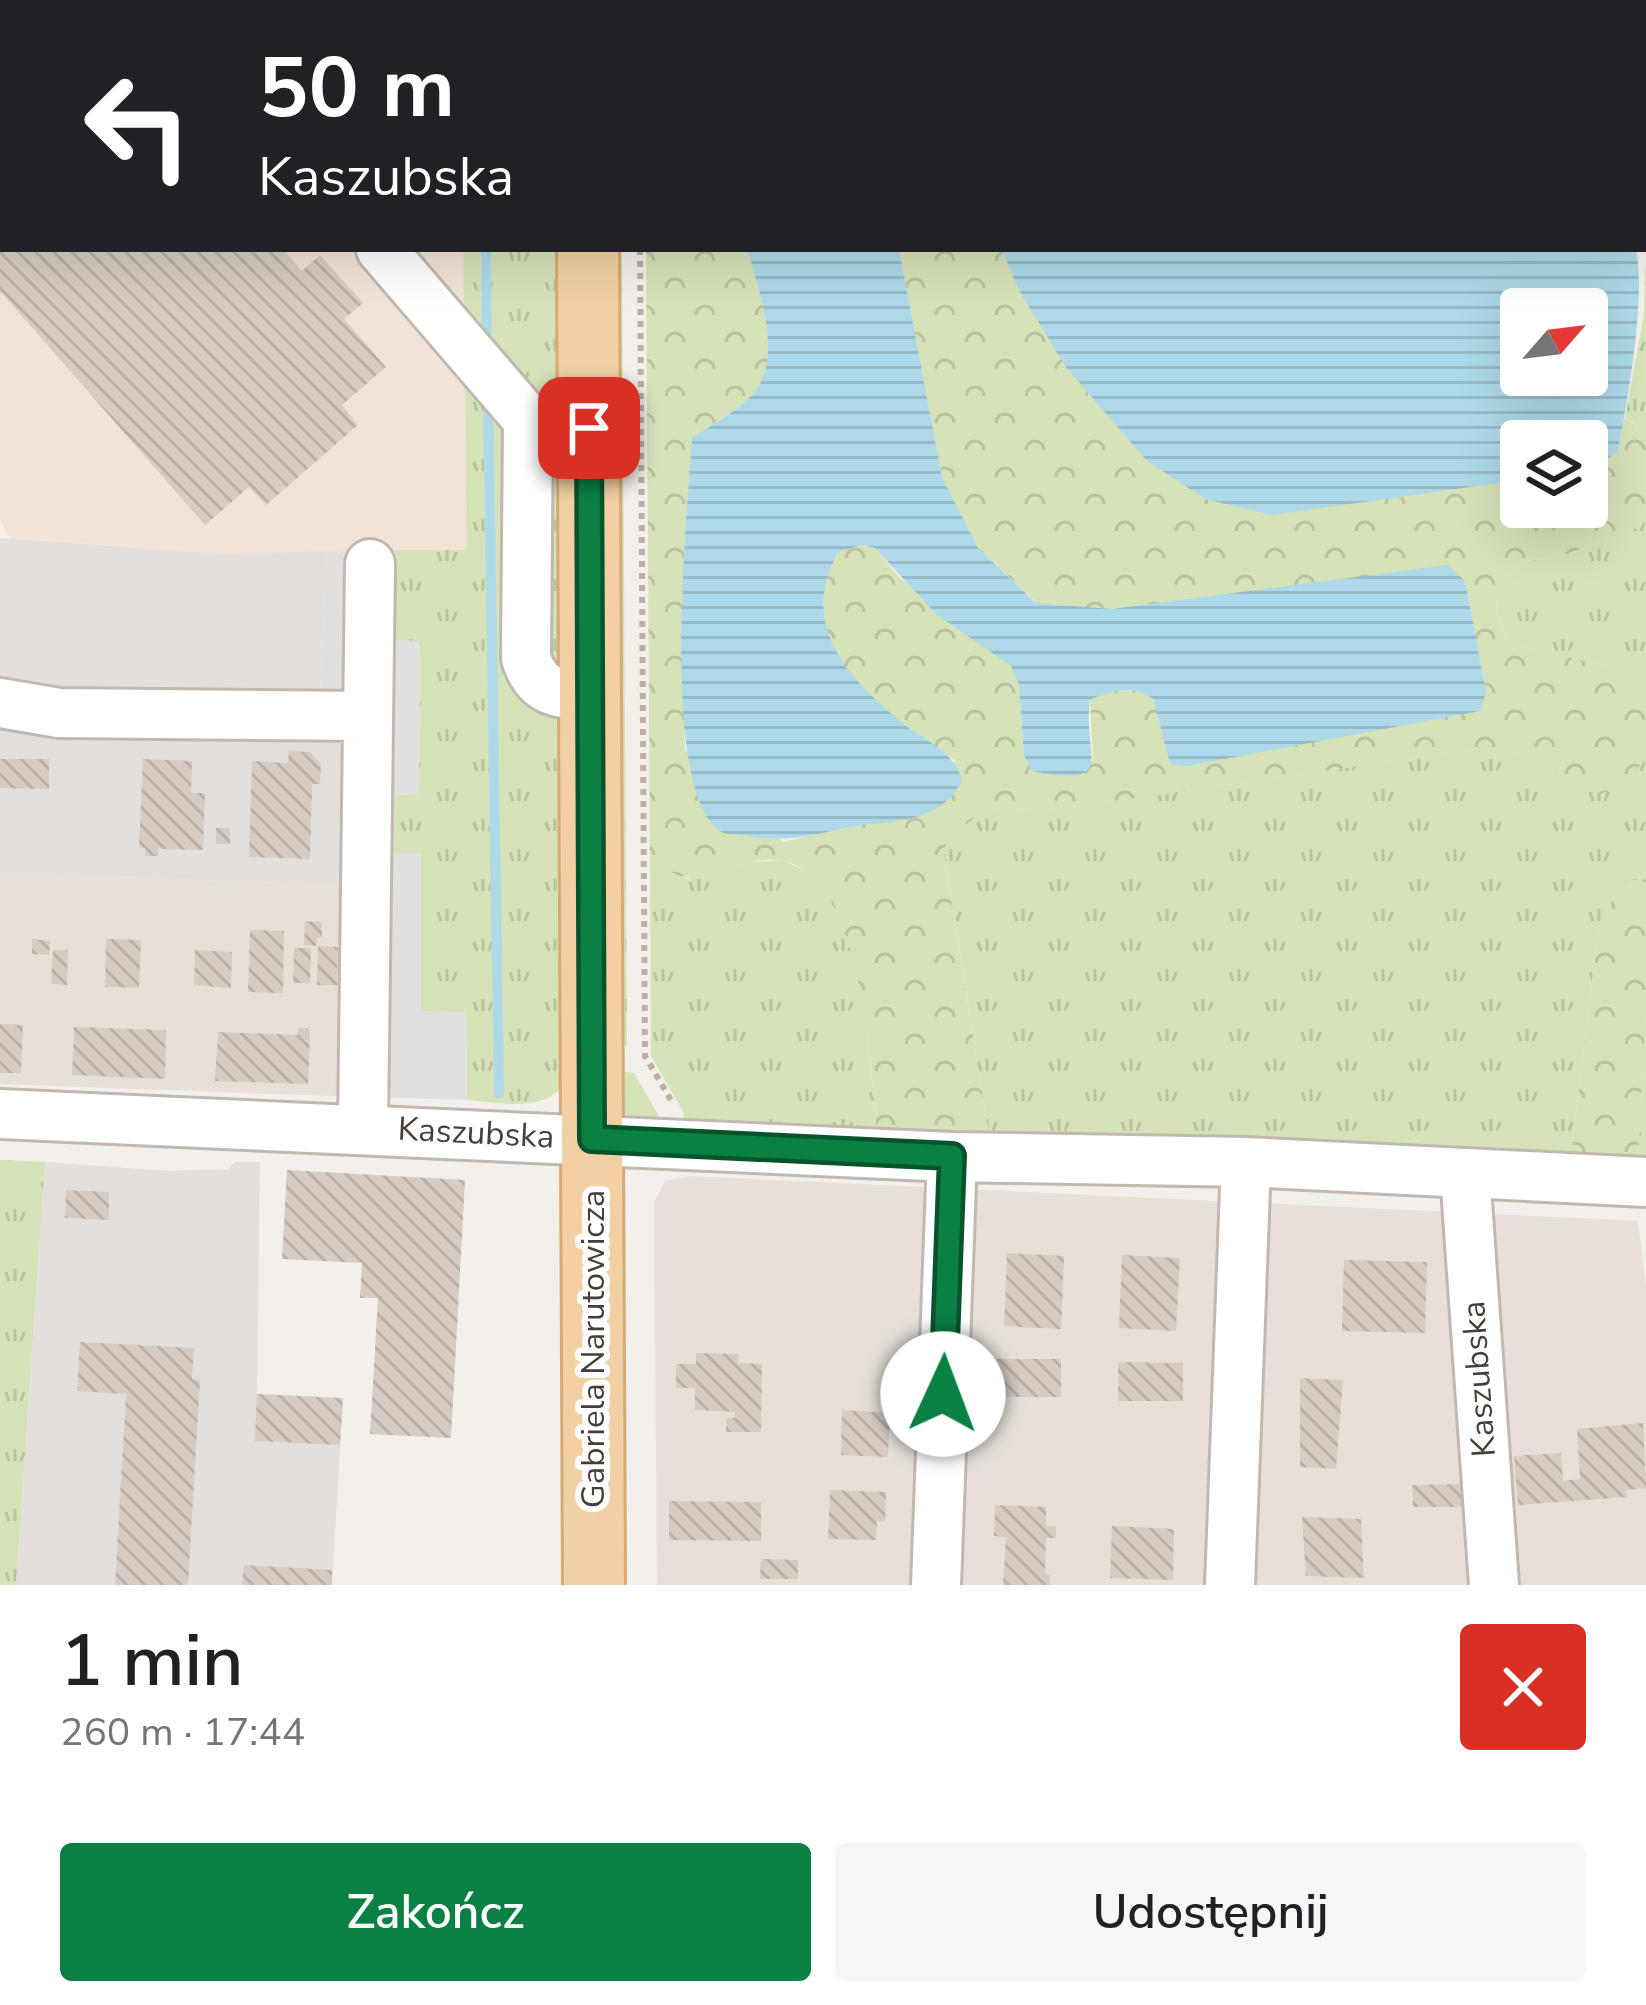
<!DOCTYPE html>
<html lang="pl">
<meta charset="utf-8">
<style>
body{margin:0;font-family:"Nunito Sans",sans-serif;background:#f6f6f6;color:#202124;height:100vh;display:flex;flex-direction:column;font-size:45px;white-space:nowrap}
*{box-sizing:border-box;margin:0}
p{font-size:39px;color:#757577}
.icon{flex:none;width:66px;height:66px;fill:none;stroke:currentColor;stroke-width:2;stroke-linecap:round;stroke-linejoin:round}
.map{position:relative;height:1585px;overflow:hidden}
.details{display:flex;flex-direction:column;background:#fff;flex:1}
.details>*{flex:none}
.hud{position:absolute;left:0px;top:0px;width:1647px;height:252px;box-shadow:0 12px 48px #0002;background:#202124;color:#fff;overflow:hidden}
.needle{width:78px;rotate:62deg}
.tools{position:absolute;left:1500px;top:288px;display:grid;gap:24px}
.tools a{display:grid;place-items:center;width:108px;height:108px;border-radius:12px;background:#fff;box-shadow:0 12px 48px #0002;font-size:60px}
.pin{position:absolute;display:grid;place-items:center;width:102px;height:102px;color:#fff;margin:-51px;border-radius:24px;box-shadow:0 6px 18px #0006}
.me{position:absolute;width:132px;margin:-66px;rotate:2deg;stroke-linejoin:round;filter:drop-shadow(0 0 9px #0008)}
.turn{display:flex;align-items:center;gap:42px;height:252px;padding:0 60px;font-size:54px}
.turn .icon{width:156px;height:156px;stroke-width:2.5}
.turn b{display:block;font-size:84px;line-height:102px}
.round{display:grid;place-items:center;flex:none;width:126px;height:126px;border-radius:12px;background:#f6f6f6}
.overview{display:flex;align-items:center;justify-content:space-between;height:204px;padding:0 60px}
h1{font-size:72px;font-weight:600;line-height:90px}
.action{display:flex;gap:24px;margin-top:auto;padding:24px 60px}
.action a{flex:1;height:138px;border-radius:12px;background:#0b8043;color:#fff;font-size:48px;font-weight:600;line-height:138px;text-align:center}
.action a+a{background:#f6f6f6;color:#202124}
.map>svg:first-child{display:block}
.residential{fill:#e6e0d9}
.commercial{fill:#f2e3d8}
.industrial{fill:#e3dfdc}
.grass{fill:url(#grass-tufts)}
.forest{fill:url(#forest-crowns)}
.park{fill:url(#park-dots)}
.parking{fill:#e2e0de}
.water{fill:url(#water-rules);fill-rule:evenodd}
.lines{fill:none;stroke-linecap:round;stroke-linejoin:round}
.stream{stroke:#aed9e8;stroke-width:10}
.building{fill:url(#building-back-hatch)}
.minor-casing{stroke:#c1b8b1;stroke-width:54}
.major-casing{stroke:#d6aa76;stroke-width:66}
.path{stroke:#beafa1;stroke-width:6;stroke-dasharray:6 6;stroke-linecap:butt}
.minor{stroke:#fff;stroke-width:48}
.major{stroke:#f2d0a4;stroke-width:60}
.route-casing{stroke:#07532c;stroke-width:30}
.route{stroke:#0b8043;stroke-width:21}
.labels{text-anchor:middle;dominant-baseline:central;stroke-width:12;stroke-linejoin:round;paint-order:stroke}
.street-label{font-size:33px;fill:#463f39;stroke:#fff}
</style>
<div class="map">
<svg width="1646" height="1585" viewBox="0 0 1646 1585">
<defs>
<pattern id="grass-tufts" width="24" height="20" patternUnits="userSpaceOnUse" patternTransform="scale(3)"><rect width="24" height="20" fill="#d6e2b8"/><path d="M3 7l-1-3M5 7V3M7 7l1-3M15 17l-1-3M17 17v-4M19 17l1-3" fill="none" stroke="#b9c39f"/></pattern>
<pattern id="forest-crowns" width="20" height="18" patternUnits="userSpaceOnUse" patternTransform="scale(3)"><rect width="20" height="18" fill="#d6e2b8"/><path d="M2 6a3 3 0 1 1 6 0M12 15a3 3 0 1 1 6 0" fill="none" stroke="#b9c39f"/></pattern>
<pattern id="park-dots" width="8" height="8" patternUnits="userSpaceOnUse" patternTransform="scale(3)"><rect width="8" height="8" fill="#d6e2b8"/><path d="M2 2h.1M6 6h.1" fill="none" stroke="#b9c39f" stroke-width="1.8" stroke-linecap="round"/></pattern>
<pattern id="water-rules" width="6" height="5" patternUnits="userSpaceOnUse" patternTransform="scale(3)"><rect width="6" height="5" fill="#aed9e8"/><path d="M0 2.5h6" fill="none" stroke="#97bbc8"/></pattern>
<pattern id="building-back-hatch" width="6" height="6" patternUnits="userSpaceOnUse" patternTransform="scale(3)"><rect width="6" height="6" fill="#d6ccc4"/><path d="M-1 5l2 2M0 0l6 6M5-1l2 2" fill="none" stroke="#b9b0a9"/></pattern>
</defs>
<rect width="100%" height="100%" fill="#f3efea"/>
<path class="residential" d="M0,873L341,885L333,1096L0,1084Z
M689,1176L1638,1221L1646,1286V1585H657L654,1202L665,1181Z"/>
<path class="commercial" d="M0,0H462L3,3V249H463L467,551L227,554L10,538L0,520Z"/>
<path class="industrial" d="M0,538L227,554L327,551L318,735L343,736L341,885L0,873Z
M45,1162L168,1171L229,1169L234,1162H260L257,1394L343,1398L332,1585H16Z"/>
<path class="grass" d="M463,249H563V1086C540,1113 498,1102 467,1100L466,1013L421,1012V854L394,853V795L419,794L420,642L395,640L396,550H467Z
M605,249H622L627,1046L608,1047Z
M1645,267L1646,269V431L1625,418L1644,314Z
M1646,520V704L1625,670L1510,644C1490,607 1492,594 1518,563L1567,554L1639,527Z
M1489,747L1538,759L1595,794L1621,787L1646,758V879L1622,882L1599,925L1570,1163L989,1135L943,848C977,807 993,804 1045,811Z
M783,860C794,866 807,870 815,878C867,936 868,1061 878,1136L686,1133L683,1111L651,1056L650,861L688,879L754,862Z
M608,1069L634,1073L661,1120L632,1121C616,1106 613,1090 608,1069Z
M0,1160L45,1162L16,1585H0Z"/>
<path class="forest" d="M646,249H747C758,288 786,359 753,394C737,411 711,424 692,439L683,615L685,750L783,842L850,827L956,761C886,711 786,650 838,552L862,545L875,548L898,576L1011,666L1019,684L1024,755L1093,761L1090,699C1111,690 1133,685 1153,699L1170,764L1479,711L1486,693L1465,581L1112,609L1037,603L978,548L942,477L899,249H1002L1016,285L1147,461L1205,499L1271,514L1521,480V507H1587V471L1594,470L1618,451L1624,418L1646,431V520L1639,527L1567,554L1518,563C1492,595 1490,607 1510,644L1625,670L1646,704V758L1621,788L1595,795L1538,759L1489,747L1045,811C993,804 977,807 943,849L989,1135L878,1136C869,1069 865,878 783,861C752,854 723,877 692,878C679,878 662,867 650,861Z
M1646,879V1009L1638,1163H1570L1599,925L1622,882Z"/>
<path class="park" d="M1646,1009V1163H1638Z"/>
<path class="parking" d="M396,550L395,640L420,641L419,794L394,796V853H421V1011L466,1012L467,1100L333,1096L343,737L318,736L327,551Z"/>
<path class="water" d="M931,0H1437L1440,3H931Z
M747,249H899L942,477L978,548L1036,603L1112,609L1448,565L1465,581L1486,692L1480,711L1187,766L1170,764L1153,699C1133,685 1111,690 1090,700C1082,756 1120,788 1032,771L1024,755L1019,685L1011,666L936,614L875,548L862,545L838,552C798,627 848,679 904,724C928,743 953,750 962,781C937,827 887,819 841,829C802,838 781,842 741,835C735,834 729,835 723,833C657,798 688,509 692,438C712,425 737,411 753,394C785,358 758,288 747,249Z
M1002,249H1636C1646,298 1628,397 1618,451L1594,470L1587,471V441H1521V480L1271,515L1205,499L1147,461L1065,366L1016,285ZM1521,309H1587V375H1521Z"/>
<g class="lines">
<path class="stream" d="M486,249L487,348
M488,396L499,1094"/>
</g>
<path class="building" d="M0,249H283L302,271L320,255L363,303L344,319L386,367L342,405L358,425L266,505L249,487L205,525L0,291Z
M289,751L310,752L321,764L320,784H312L310,859L249,857L252,761L288,763Z
M0,759H49V789L0,788Z
M143,759L192,761L191,793H205L203,850L158,849V856H145V848H139Z
M216,828H230V844H216Z
M305,921L322,922V937L317,938L316,946L304,945Z
M250,930L284,931L283,993L248,992Z
M32,939L50,941L49,955L32,954Z
M106,939L141,940L139,988L105,987Z
M318,946L338,947L337,985H317Z
M294,948H311L310,983H293Z
M53,950H68L67,985L51,984Z
M195,950L232,952L231,988L194,985Z
M0,1024L23,1025L21,1073H0Z
M74,1027L166,1030L165,1079L72,1075Z
M297,1028H308L310,1035L308,1084L215,1081L218,1032L298,1035Z
M287,1170L465,1180L451,1438L370,1434L378,1298H360L362,1263L282,1259Z
M66,1190L109,1192V1220L65,1218Z
M1007,1253L1064,1256L1061,1329L1004,1326Z
M1122,1255L1180,1258L1176,1331L1119,1328Z
M1344,1260L1427,1262L1425,1333L1342,1331Z
M80,1342L194,1348L192,1379L200,1380L188,1585H115L126,1394L77,1391Z
M696,1353L739,1354L738,1363L762,1364L761,1432H726V1418H735V1412L695,1410V1388H676V1364H696Z
M996,1359H1061V1397H996Z
M1118,1362L1183,1363V1401H1118Z
M1300,1378L1343,1380L1336,1469L1300,1467Z
M257,1394L343,1398L340,1445L255,1441Z
M842,1410L890,1413L888,1457L841,1455Z
M1643,1423L1646,1488L1626,1490L1627,1497L1518,1505L1514,1456L1561,1453L1563,1481L1580,1479L1577,1429Z
M1464,1484L1467,1507H1413L1412,1485Z
M830,1490L886,1492L885,1521H877L876,1540L828,1539Z
M669,1501L761,1502V1541L669,1540Z
M995,1505L1046,1507V1526H1056V1538H1046L1045,1574L1050,1575V1585H1003L1006,1537L994,1536Z
M1302,1517L1361,1519L1364,1578L1306,1576Z
M1112,1526L1174,1529L1173,1580L1110,1578Z
M761,1559L798,1560V1579H760Z
M244,1565L332,1570V1585H242Z"/>
<g class="lines">
<defs>
<path id="minor" d="M166,0L169,3
M381,249L528,420L526,658C537,693 557,693 590,696
M0,703L59,713L368,716
M0,1114L952,1157L1246,1162L1646,1182
M363,1128L370,564
M1465,1173L1494,1585
M936,1585L952,1157
M1230,1585L1246,1162"/>
<path id="major" d="M588,0V3
M588,249L594,1585"/>
</defs>
<use href="#minor" class="minor-casing"/>
<use href="#major" class="major-casing"/>
<path class="path" d="M640,249L645,1056L672,1102"/>
<use href="#minor" class="minor"/>
<use href="#major" class="major"/>
</g>
<g class="lines">
<defs>
<path id="route" d="M589,428L592,1139L952,1156L943,1394"/>
</defs>
<use href="#route" class="route-casing"/>
<use href="#route" class="route"/>
</g>
<g class="labels">
<g class="street-label">
<text transform="translate(476 1133) rotate(3)">Kaszubska</text>
<text transform="translate(593 1349) rotate(-90)">Gabriela Narutowicza</text>
<text transform="translate(1479 1379) rotate(-94)">Kaszubska</text>
</g>
</g>
</svg>
<div class="tools">
<a><svg class="needle" viewBox="-14 -14 28 28"><path d="M0-13l5 13h-10z" fill="#e53935"/><path d="M0 13l5-13h-10z" fill="#757577"/></svg></a>
<a><svg class="icon" aria-label="layers" viewBox="0 0 24 24"><path d="M12 4l9 5-9 5-9-5zM3 14l9 5 9-5"/></svg></a>
</div>
<div class="pin" style="left:589px;top:428px;background:#d93025"><svg class="icon" aria-label="arrive" viewBox="0 0 24 24"><path d="M6 21V4h12l-3 4 3 4H6"/></svg></div>
<svg class="me" style="left:943px;top:1394px" viewBox="-20 -20 40 40"><circle r="19" fill="#fff"/><path d="M0-13L10 11 0 6-10 11z" fill="#0b8043"/></svg>
<div class="hud">
<div class="turn"><svg class="icon" aria-label="left" viewBox="0 0 24 24"><path d="M17 20v-9H6M10 6l-5 5 5 5"/></svg><div><b>50 m</b>Kaszubska</div></div>
</div>
</div>
<section class="details">
<div class="overview"><div><h1>1 min</h1><p>260 m · 17:44</p></div><a class="round" style="background:#d93025;color:#fff"><svg class="icon" aria-label="close" viewBox="0 0 24 24"><path d="M6 6l12 12M18 6L6 18"/></svg></a></div>
<div class="action"><a>Zakończ</a><a>Udostępnij</a></div>
</section>
